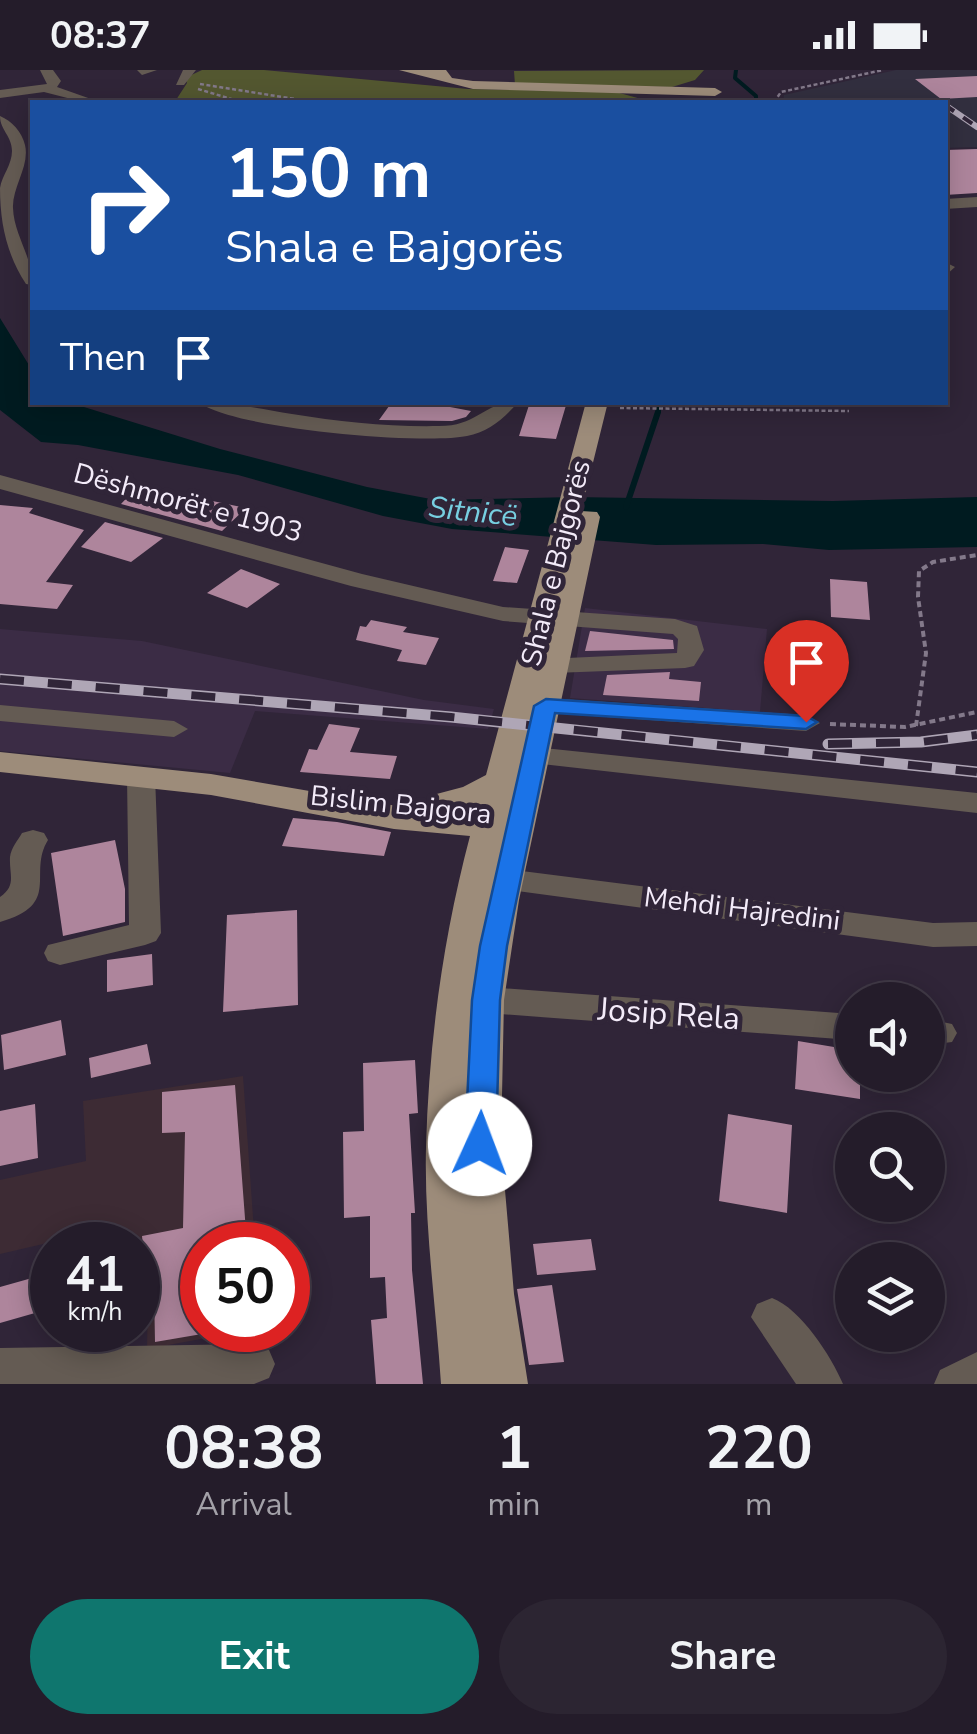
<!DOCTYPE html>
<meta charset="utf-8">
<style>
body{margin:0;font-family:"Nunito Sans",sans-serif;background:#2c2532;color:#f1f3f6;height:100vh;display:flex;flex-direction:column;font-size:38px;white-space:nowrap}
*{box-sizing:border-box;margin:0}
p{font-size:32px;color:#a3a1a8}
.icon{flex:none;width:55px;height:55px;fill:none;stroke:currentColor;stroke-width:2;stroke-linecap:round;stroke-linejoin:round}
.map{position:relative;height:1314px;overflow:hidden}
.sheet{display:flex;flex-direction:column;background:#241c2a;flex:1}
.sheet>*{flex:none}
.guide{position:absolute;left:30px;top:30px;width:918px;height:305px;border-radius:0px;box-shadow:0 5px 25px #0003,0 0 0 2px #413a47;background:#1a4fa0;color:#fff;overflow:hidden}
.tools{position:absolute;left:835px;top:912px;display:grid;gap:20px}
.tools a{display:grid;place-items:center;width:110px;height:110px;border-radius:50%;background:#241c2a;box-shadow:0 5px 25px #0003,0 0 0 2px #413a47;font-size:50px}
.speed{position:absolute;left:30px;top:1152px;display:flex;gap:20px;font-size:50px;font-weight:700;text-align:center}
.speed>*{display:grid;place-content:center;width:130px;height:130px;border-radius:50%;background:#241c2a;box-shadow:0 5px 25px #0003,0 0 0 2px #413a47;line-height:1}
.speed small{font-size:25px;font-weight:400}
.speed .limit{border:15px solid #d22;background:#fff;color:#111}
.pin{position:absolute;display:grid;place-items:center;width:85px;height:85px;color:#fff;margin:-102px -42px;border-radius:50% 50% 50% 0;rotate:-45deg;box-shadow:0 0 10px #0007}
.pin .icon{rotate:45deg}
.me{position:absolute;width:110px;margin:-55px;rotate:2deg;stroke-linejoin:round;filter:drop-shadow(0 0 8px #0008)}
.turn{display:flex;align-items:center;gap:35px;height:210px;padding:0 30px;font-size:45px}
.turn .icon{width:130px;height:130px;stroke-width:2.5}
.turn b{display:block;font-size:70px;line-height:85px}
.then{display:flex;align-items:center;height:95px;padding:0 30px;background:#0003;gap:20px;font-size:38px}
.eta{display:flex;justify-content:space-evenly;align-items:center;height:170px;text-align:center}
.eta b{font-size:60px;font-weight:700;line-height:70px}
.action{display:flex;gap:20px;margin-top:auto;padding:20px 30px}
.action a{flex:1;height:115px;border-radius:60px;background:#0f766e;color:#fff;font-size:40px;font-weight:700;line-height:115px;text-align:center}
.action a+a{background:#2c2532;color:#f1f3f6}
.status{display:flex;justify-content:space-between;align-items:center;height:70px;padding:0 50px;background:#241c2a;direction:ltr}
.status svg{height:28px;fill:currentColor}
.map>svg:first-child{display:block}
.built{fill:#3b2c45}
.industrial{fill:#322f3f}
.education{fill:#3d2b34}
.green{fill:#535730}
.water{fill:#001b20}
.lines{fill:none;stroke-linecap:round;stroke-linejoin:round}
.stream-far2{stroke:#001b20;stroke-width:4}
.stream-far1{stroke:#001b20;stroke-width:5}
.stream{stroke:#001b20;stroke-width:6}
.building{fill:#ae859c}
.path-far1{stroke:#83798a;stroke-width:2.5;stroke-dasharray:4 2.5;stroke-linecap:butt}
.path{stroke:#83798a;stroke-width:4;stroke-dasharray:6 4;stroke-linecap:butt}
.minor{fill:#645b53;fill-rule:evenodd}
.major{fill:#9d8c7a;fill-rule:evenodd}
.rail-far1-casing{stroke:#afa6b6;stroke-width:6}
.rail-casing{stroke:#afa6b6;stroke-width:11}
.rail-far1{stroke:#302538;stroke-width:4;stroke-dasharray:11;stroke-linecap:butt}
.rail{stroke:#302538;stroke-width:8;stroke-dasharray:24;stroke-linecap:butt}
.route{fill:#1a73e8;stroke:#114b97;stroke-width:2.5}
.labels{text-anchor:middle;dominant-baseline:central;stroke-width:10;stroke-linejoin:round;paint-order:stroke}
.street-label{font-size:28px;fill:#f3ebf9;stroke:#302538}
.water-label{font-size:30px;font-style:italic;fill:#77cfe1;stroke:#302538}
.near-street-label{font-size:32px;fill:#f3ebf9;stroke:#302538}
</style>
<div class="status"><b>08:37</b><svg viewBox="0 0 49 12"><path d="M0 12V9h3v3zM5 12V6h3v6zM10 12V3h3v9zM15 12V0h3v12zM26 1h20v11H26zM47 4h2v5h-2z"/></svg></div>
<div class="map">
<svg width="977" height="1314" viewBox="0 0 977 1314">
<rect width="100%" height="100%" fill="#302538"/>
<path class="built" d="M585,538L767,559L760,642L570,628Z
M0,559L142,571L424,630L494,639L488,659L255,641L230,703L0,681Z"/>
<path class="industrial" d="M896,0H977V77L945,78V32H783L784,25Z"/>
<path class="education" d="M243,1006L255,1175H202V1260H249L147,1279L148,1226H138V1175H86V1164L0,1184V1110L86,1091L83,1031Z"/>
<path class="green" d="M202,0H264L468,19L616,22L652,32L176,30L187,13L185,8Z
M704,0L695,10L672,17L515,15L514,1Z"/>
<path class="water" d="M0,248L32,300V332L71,333L220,379L367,417L436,430L573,427L833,431L977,427V477L829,480L763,474L656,475L452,459L383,446L238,405L78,375L41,372L0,340Z"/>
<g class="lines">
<path class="stream-far2" d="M736,0L735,8L756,26V32"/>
<path class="stream-far1" d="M657,345L661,332"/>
<path class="stream" d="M626,437L658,342"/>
</g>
<path class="building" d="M977,6V27L941,29L915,9Z
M977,79V123L945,125V80Z
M392,332H424L471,341L466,347L452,351L379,350Z
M530,332H567L556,369L519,366Z
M134,420L179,424L246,438L222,461L121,434Z
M0,435L33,438L29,443L84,460L46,512L73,515L57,539L0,534Z
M105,452L163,468L131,492L81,477Z
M505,477L529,480L517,513L493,511Z
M241,499L280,514L247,538L207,523Z
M830,509L867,512L870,550L831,547Z
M371,550L407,557L403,562L439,568L426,595L397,591L402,580L356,570L360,556L366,557Z
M590,561L673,570L674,579L585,581Z
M670,602L669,609L701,612L699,631L603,625L607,605Z
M329,654L360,658L350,682L397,686L390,709L300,702L309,679L317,680Z
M293,748L337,752L391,762L384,786L282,776Z
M115,770L125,819V852L63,866L51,783Z
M297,840L298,935L223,942L227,845Z
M152,884L153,915L107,922V890Z
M61,950L66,985L4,1000L1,965Z
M798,971L852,980V1005H860V1029L795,1019Z
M147,974L151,994L91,1008L89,988Z
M415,990L418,1043L409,1044L415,1143H411L412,1200L423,1314H376L371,1250L387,1248L385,1207L370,1208V1146L344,1148L343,1062L364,1061L363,993Z
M235,1015L247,1175H202V1264L155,1272L154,1219L138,1221V1178L143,1176L142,1166L183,1158L185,1062L162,1063V1022Z
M35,1034L38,1088L0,1096V1041Z
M728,1044L792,1055L787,1143L719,1131Z
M591,1169L596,1200L537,1205L533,1174Z
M32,1208L35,1243L0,1253V1217Z
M552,1215L564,1292L529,1295L517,1219Z"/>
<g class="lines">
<path class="path-far1" d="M200,14L314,32
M198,19L241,32
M774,32L781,22L883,0
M620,338L849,341"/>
<path class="path" d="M830,654L905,657L977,642
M916,656L926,583L918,527L919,501L933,492L977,485"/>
<path class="minor" d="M40,0H53L61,11L57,17L91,29L83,32L44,22L0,28V20L47,14Z
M137,0H157L142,5Z
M183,0H196L184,15H176Z
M0,46C12,51 22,62 25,75C30,96 12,117 13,138C14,166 34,189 32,215L26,214C7,185 0,154 0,118C2,105 12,95 12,81C12,66 0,60 0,46Z
M977,127V137L945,139V129Z
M945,192L955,197L945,206Z
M199,332C231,332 260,339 292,344C340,352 390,357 439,356C479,356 482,332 518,332C504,349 488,362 467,366C424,375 231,359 199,332Z
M0,405L362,504L503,537L675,549L697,556L704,580L694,596L685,598L554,603L545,601L541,595L545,589L677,583L678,569L673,564L503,551L351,516L0,419Z
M545,628L806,645L820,653L806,661L535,642L531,636Z
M0,635L174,651L188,659L174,667L0,651Z
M534,677L977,723V743L524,692L520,686L524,680Z
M141,697L151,700L155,706L161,863L156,871L145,875L60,895L48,891L44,883L48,875L129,855L127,706L131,700Z
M33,760L44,763L48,770C27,804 63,834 0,852V827C17,815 9,805 10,787C11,778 18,770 22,763Z
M506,799L933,853L977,852V876L933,877L495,818L490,810L495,802Z
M486,917L852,944V970L486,943L474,939L469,930L474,921Z
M928,949L952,954L957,963L952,972L928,975Z
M772,1228C801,1239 831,1286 843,1314H796L751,1247L757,1234Z
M254,1274L269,1280L275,1294L269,1308L254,1314H0V1278Z
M977,1282V1314H934L940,1300Z"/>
<path class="major" d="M399,0H446L452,8L473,11L715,18L722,22L715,26L473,19Z
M586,332H608L581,441L597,442L600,447L519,830L504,930L501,1074L514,1224L528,1314H441C436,1236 424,1155 426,1077C429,971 443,868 470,766L394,759L211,725L0,702V682L211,704L438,743L429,740L424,733L429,726L463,717L486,705ZM479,734L476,744L441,743Z"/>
<defs>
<path id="rail-far1" d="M945,35L977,57"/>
<path id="rail" d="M0,609L451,647L977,702
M828,674L921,672L977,665"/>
</defs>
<use href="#rail-far1" class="rail-far1-casing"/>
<use href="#rail" class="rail-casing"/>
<use href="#rail-far1" class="rail-far1"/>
<use href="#rail" class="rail"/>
</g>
<path class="route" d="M546,629L806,646L817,652L806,659L555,643L507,876L500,930L496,1074L491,1083L480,1086L470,1083L465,1074L472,930L480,876L534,636Z"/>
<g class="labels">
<g class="street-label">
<text transform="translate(188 433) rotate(15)">Dëshmorët e 1903</text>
<text transform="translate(556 493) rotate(-76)">Shala e Bajgorës</text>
<text transform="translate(401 735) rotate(6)">Bislim Bajgora</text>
<text transform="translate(742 839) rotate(7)">Mehdi Hajredini</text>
</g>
<g class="water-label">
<text transform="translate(473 442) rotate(6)">Sitnicë</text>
</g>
<g class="near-street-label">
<text transform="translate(669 944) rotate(4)">Josip Rela</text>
</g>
</g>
</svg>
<div class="tools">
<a><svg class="icon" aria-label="sound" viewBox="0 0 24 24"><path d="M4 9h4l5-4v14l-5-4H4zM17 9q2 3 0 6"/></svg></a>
<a><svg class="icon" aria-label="search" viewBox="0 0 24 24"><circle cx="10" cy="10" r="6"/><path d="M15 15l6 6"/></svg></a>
<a><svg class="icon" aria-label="layers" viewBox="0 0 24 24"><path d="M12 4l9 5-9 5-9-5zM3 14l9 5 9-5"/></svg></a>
</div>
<div class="speed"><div>41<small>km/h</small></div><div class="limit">50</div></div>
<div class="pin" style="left:806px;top:652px;background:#d93025"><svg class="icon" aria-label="arrive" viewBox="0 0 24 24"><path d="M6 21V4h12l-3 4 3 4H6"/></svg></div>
<svg class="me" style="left:480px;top:1074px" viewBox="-20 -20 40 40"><circle r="19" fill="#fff"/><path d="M0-13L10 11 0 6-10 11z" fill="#1a73e8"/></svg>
<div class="guide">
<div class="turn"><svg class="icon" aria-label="right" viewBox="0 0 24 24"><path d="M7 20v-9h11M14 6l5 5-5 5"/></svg><div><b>150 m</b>Shala e Bajgorës</div></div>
<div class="then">Then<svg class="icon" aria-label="arrive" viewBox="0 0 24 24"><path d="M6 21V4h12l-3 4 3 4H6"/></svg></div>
</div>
</div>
<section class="sheet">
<div class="eta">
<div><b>08:38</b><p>Arrival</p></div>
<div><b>1</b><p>min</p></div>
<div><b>220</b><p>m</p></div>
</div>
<div class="action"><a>Exit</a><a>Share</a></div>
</section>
